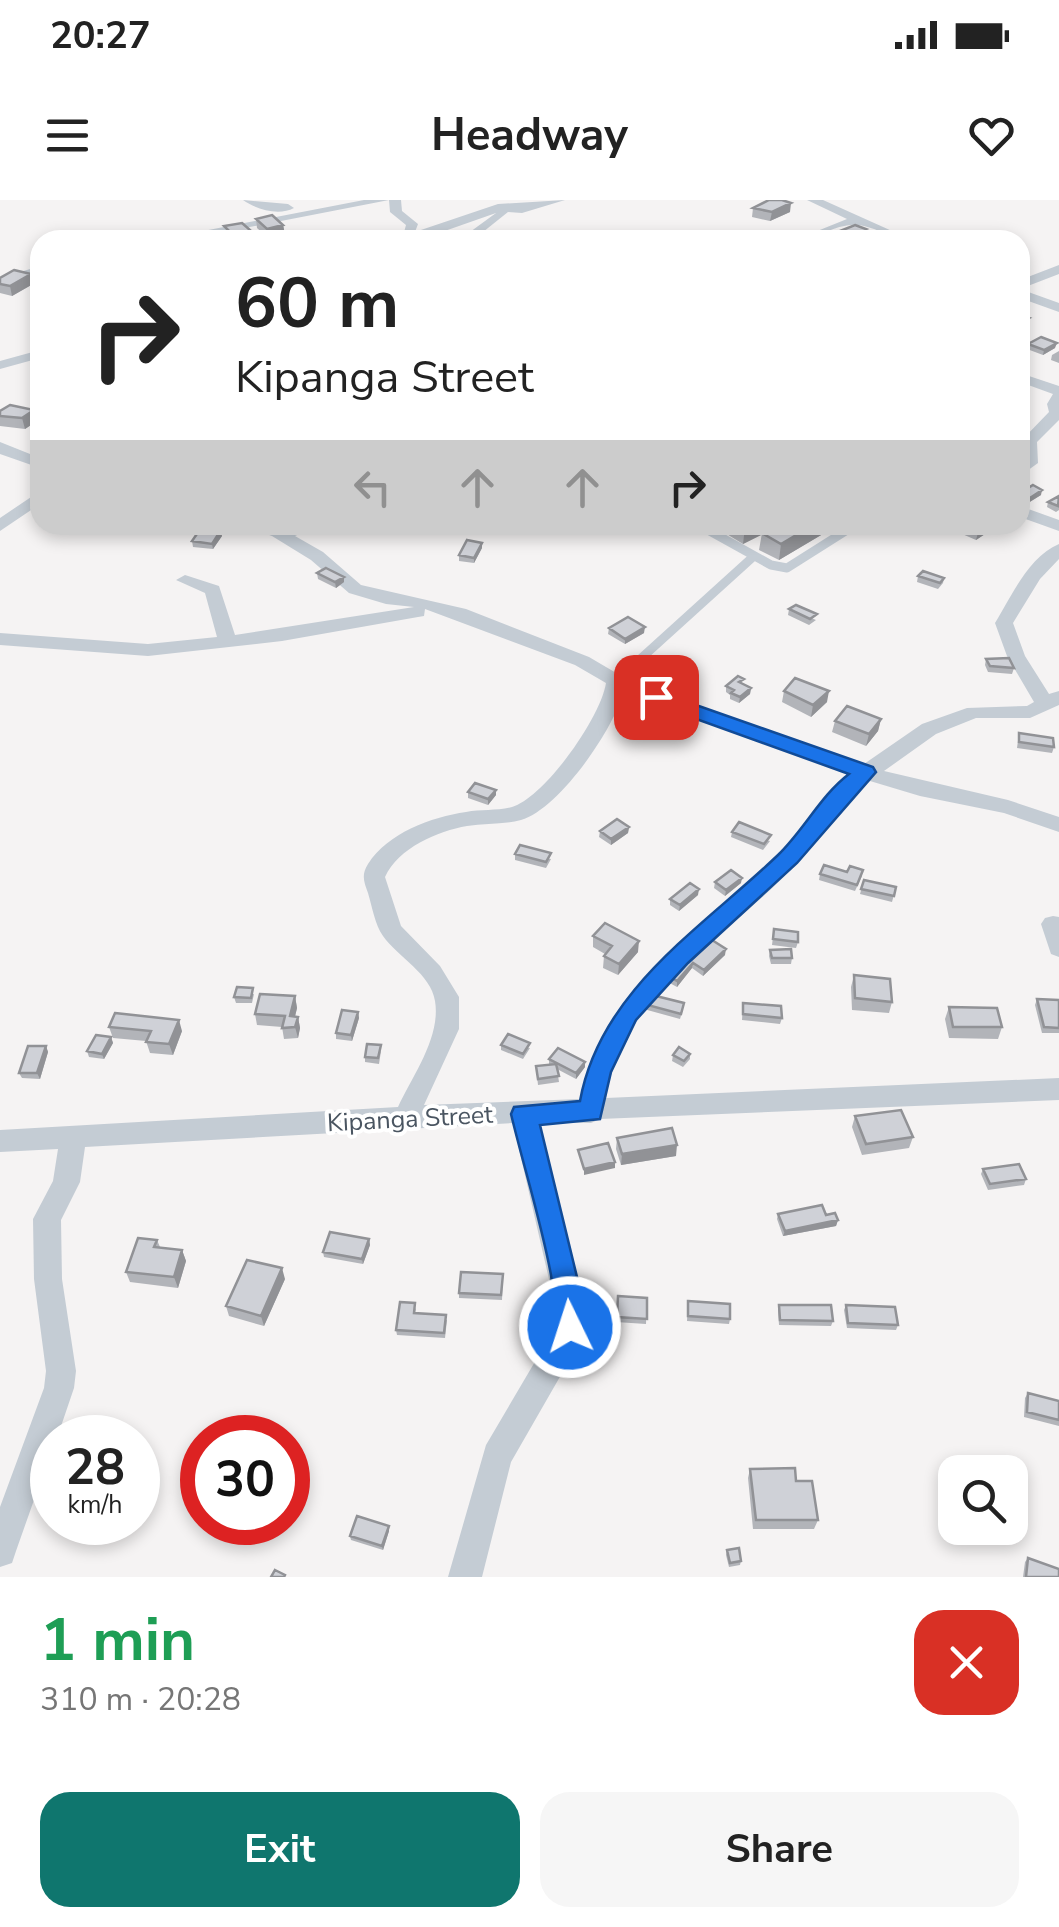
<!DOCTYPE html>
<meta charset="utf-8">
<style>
body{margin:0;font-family:"Nunito Sans",sans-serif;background:#f6f6f6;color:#222;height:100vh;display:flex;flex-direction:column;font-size:38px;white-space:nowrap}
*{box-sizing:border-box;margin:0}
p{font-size:32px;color:#767676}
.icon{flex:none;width:55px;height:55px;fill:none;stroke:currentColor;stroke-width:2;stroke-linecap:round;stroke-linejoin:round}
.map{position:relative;height:1377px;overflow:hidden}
.side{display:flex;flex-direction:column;background:#fff;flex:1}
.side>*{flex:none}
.banner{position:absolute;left:30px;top:30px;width:1000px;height:305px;border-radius:30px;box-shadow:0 5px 15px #0003;background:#fff;color:#222;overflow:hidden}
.tools{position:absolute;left:938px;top:1255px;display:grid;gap:20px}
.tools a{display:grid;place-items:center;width:90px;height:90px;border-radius:20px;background:#fff;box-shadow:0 5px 15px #0003;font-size:50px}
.speed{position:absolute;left:30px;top:1215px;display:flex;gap:20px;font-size:50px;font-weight:700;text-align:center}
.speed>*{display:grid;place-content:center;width:130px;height:130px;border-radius:50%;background:#fff;box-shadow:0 5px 15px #0003;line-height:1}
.speed small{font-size:25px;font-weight:400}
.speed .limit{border:15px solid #d22;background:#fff;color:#111}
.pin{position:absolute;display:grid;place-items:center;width:85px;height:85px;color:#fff;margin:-42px;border-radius:20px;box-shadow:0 5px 15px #0006}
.me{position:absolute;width:110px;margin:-55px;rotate:356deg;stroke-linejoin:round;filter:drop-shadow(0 0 8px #0008)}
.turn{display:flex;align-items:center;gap:35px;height:210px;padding:0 40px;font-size:45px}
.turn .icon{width:130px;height:130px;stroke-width:2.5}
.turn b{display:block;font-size:70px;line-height:85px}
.lanes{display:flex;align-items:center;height:95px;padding:0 40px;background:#0003;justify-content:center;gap:50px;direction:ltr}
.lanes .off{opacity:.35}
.round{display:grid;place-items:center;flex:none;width:105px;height:105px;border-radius:30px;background:#f6f6f6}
.headline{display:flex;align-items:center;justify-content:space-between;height:170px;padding:0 40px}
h1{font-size:60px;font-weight:700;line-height:75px;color:#1e9e55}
.action{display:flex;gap:20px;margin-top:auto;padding:20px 40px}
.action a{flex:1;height:115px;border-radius:30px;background:#0f766e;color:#fff;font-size:40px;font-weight:700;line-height:115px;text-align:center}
.action a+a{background:#f6f6f6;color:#222}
.status{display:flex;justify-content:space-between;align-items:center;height:70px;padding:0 50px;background:#fff;direction:ltr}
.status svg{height:28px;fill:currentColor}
header{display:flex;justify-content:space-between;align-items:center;height:130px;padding:0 40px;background:#fff;font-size:45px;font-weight:700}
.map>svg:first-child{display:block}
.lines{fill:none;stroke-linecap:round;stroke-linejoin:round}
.lane{stroke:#c4ccd4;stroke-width:9}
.street{fill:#c4ccd4;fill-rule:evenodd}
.wall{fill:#b2b4b9}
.shaded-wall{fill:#919296}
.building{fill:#cfd1d7;stroke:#919296;stroke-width:2.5}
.route{fill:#1a73e8;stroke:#114b97;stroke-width:2.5}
.labels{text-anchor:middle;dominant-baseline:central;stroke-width:8;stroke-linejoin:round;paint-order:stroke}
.street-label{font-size:25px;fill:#4a5561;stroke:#fff}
</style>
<div class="status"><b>20:27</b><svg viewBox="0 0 49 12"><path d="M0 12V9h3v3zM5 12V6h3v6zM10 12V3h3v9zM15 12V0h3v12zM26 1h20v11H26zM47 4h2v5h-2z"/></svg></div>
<header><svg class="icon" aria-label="menu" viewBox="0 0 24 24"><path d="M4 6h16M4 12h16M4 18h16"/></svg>Headway<svg class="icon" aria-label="heart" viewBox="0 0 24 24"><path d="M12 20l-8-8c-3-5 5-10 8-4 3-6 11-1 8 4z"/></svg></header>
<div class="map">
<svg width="1059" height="1377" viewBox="0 0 1059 1377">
<rect width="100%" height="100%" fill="#f5f3f3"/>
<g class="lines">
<path class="lane" d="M699,325L771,365L787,368L855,325
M616,481L754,356"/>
<path class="street" d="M243,0L288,4L294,8C279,16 257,10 243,0Z
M364,0H389L183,40H157Z
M389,0H401L402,11L418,24L415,32L498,4L565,0L522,13L508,12L473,40H459L496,13L419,40H396L403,36L406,25L390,12Z
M807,0H823L912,40C892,40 877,27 858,25C836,23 817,40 795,40L847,19Z
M81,34L92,40H76Z
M1059,65V74L1020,89V80Z
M40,66V74L0,86V78Z
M1020,89L1059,103V112L1020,98Z
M40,150V158L0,169V161Z
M1020,173L1059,186V220L1037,242L1038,263L1020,276V262L1024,259L1021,241L1049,212L1047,204L1053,194L1020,182Z
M0,242L40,258V268L0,254Z
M40,291V304L0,331V318Z
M1020,306L1059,320V331L1020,317Z
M240,325L284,329L320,325L295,336L323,352L361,385L466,409L589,457L623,477L662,493L864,564L922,524L967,508L1027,506L1034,502L1007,456L995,423C1011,397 1029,356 1059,344V359L1040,379L1013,423L1025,456L1049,494L1059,491V505L1030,518H976L936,534L884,571L1008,600L1059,617V632L1004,613L920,596L870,581C840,601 822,635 798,662C730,737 624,789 606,898L1059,878V900L600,919L591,923L539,922L587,1114L569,1161L511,1262L482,1377H448L486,1245L546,1143L557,1114L513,923L85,947L80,982L61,1020L62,1079L76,1171L74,1188L57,1238H52V1249L16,1351L12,1363L0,1367V1307L44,1188L46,1171L34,1079L33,1019L53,981L58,949L0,952V930L398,907C413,875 441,837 435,801C431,774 398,757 383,736C375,725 372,706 368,693C364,682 361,675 368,664C388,633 431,617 466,612C481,609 498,611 512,607C545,597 601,517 606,483L575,465L425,409L424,416L418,417L282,441L148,456L0,445V433L148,444L217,437L205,393L176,380L185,375L219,386L235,435L414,407L386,404L349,393L311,360L272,336ZM624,491L850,574C821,594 804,630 779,654C704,727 601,788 580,899L424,905L459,829V797L440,766L401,726L385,677C398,648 438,631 467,626C485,623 504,625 521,620C559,609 614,529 624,491Z
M1053,716L1059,717V757L1051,754L1041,724L1045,718Z"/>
</g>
<path class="wall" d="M753,8L790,12L770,21L752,17Z
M256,19L283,25L285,34L268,38L257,28Z
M835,33L865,39L862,40H834Z
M0,78L33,84L12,96L0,93Z
M1028,144L1055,148L1043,155L1027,149Z
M1059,151V163L1051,160L1052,155Z
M34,210L37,221L25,229L0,226V211Z
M40,234V249H38L35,238Z
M1020,293L1041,295L1028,303L1020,300Z
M1059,296V310L1056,312L1047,307L1048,302Z
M712,325H762L761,335L743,344Z
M776,325H838L779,360L759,350L762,333Z
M947,325H988L985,334L976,340L946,327Z
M222,336L213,349L193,347L192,341Z
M482,343V348L474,363L459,361V355Z
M317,373L344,377V382L336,388L318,379Z
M918,376L944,378L943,383L938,389L917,382Z
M789,409L816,420L809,425L788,415Z
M609,428L644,433L625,444L608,434Z
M986,459L1014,468L1012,474L988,472L985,465Z
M743,484L751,488L750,494L739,503L730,499V495L726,492V486Z
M784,491L827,502L811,517L782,502Z
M881,519L878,531L866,546L832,532L835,521Z
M1019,533L1054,547L1052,553L1017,548Z
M468,592L496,595L488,605L468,598Z
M629,627L628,633L611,645L599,637L600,631Z
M732,632L770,641L763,650L731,637Z
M515,654L551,659L546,668L515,660Z
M847,672L862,676L855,691L819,680L820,674Z
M864,680L896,687L892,702L860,694Z
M715,682L741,683L725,696L714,688Z
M698,695L679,711L670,705V699Z
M774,729L798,742L796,748L772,745Z
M593,736L638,752L618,775L603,768L604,756L605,754L593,747Z
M770,750L792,758L791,764H771L769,756Z
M725,755L703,776L692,768L677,787L664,780L665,774L694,757Z
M854,775L892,802L889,813L852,810L851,787Z
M254,794L252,803H236L234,797Z
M295,796L297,808L295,817H298L300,828L298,838L284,839L282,827L257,825L255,814Z
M1037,799L1059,800V833H1042L1035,805Z
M640,803L683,809L680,819L640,808Z
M743,803L782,818L780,824L742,820Z
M949,807L1002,827L998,839L949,838L945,819Z
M358,812L359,818L352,841L336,839V833Z
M109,827L182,831L173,855L150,853L146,841L113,838Z
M111,837L113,843L104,859L89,857L87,851Z
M501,845L530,848L523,859L501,850Z
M46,846L48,852L40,879L22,878L19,873Z
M381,851L379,864L365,862V857Z
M690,854V859L683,867L672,861L673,855Z
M549,859L585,867L576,879L557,869L559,882L538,885L536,866L549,865Z
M855,916L913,937L909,948L862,955L852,927Z
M617,938L676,956L621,965L616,949Z
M983,969L1026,979L1024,985L988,990L981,974Z
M778,1014L826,1015L838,1020L836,1026L783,1036L777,1019Z
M369,1039L370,1045L363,1064L324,1057L323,1052Z
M157,1040L160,1047L182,1050L186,1061L178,1088L130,1082L126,1072Z
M503,1074L502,1100L459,1098V1093Z
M285,1079L264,1126L229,1116L226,1106Z
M618,1096L647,1098L646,1124L616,1122Z
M688,1101L730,1119L729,1124L687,1121Z
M779,1105L833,1121L831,1126L779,1125L778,1110Z
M846,1105L898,1125L896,1130L847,1128L844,1110Z
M416,1108L415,1113L447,1120L445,1138L397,1135L396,1130Z
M1028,1193L1059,1201V1226L1024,1217L1025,1198Z
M750,1269L796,1281L818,1320L814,1329H753L748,1278Z
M234,1322H273L274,1325L266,1339Z
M389,1331L383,1350L351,1340L350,1336Z
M727,1350L741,1361L740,1365L729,1367L726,1355Z
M1028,1358L1059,1377H1023L1025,1362Z"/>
<path class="shaded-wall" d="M791,3L790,12L770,21L772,12Z
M283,25L285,34L268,38L267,29Z
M866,29L865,39L846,40L847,37Z
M250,30L251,35L233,39L232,34Z
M31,74L33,84L12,96L10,86Z
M1057,143L1055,148L1043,155L1044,150Z
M34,210L37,221L25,229L22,218Z
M1042,290L1041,295L1028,303L1030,298Z
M750,325H762L761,335L743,344L745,327Z
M813,325H838L779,360L781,344Z
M985,325H988L985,334L976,340L979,329Z
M221,330L222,336L213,349L212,344Z
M482,343V348L474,363V358Z
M344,377V382L336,388L335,382Z
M645,427L644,433L625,444V439Z
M751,488L750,494L739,503L740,497Z
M829,491L827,502L811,517L813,505Z
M881,519L878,531L866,546L869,534Z
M496,590V595L488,605V599Z
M629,627L628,633L611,645V639Z
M742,678L741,683L725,696L726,690Z
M699,689L698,695L679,711L680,705Z
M639,741L638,752L618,775L619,764Z
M726,749L725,755L703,776L704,770Z
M693,763L692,768L677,787V781Z
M295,796L297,808L292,828L290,816Z
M358,812L359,818L352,841L351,835Z
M298,817L300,828L298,838L295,827Z
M179,820L182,831L173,855L169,844Z
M111,837L113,843L104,859L102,854Z
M46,846L48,852L40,879L37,873Z
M585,862V867L576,879V873Z
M677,945L676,956L621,965L622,954Z
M615,962V968L584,975V969Z
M838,1020L836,1026L783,1036L785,1031Z
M369,1039L370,1045L363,1064L362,1059Z
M182,1050L186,1061L178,1088L174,1077Z
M282,1068L285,1079L264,1126L261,1116Z
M271,1322L274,1325L266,1339L264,1335Z
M389,1326V1331L383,1350L382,1346Z"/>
<path class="building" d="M769,0H782L791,3L772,12L753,8Z
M272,15L283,25L267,29L256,19Z
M242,23L250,30L232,34L224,26Z
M855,25L866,29L847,37L835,33Z
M909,36L920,40H900Z
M14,70L31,74L10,86L0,84V78Z
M1020,115L1029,118L1020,122Z
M1041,137L1057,143L1044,150L1028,144Z
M10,205L34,210L22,218L0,216V211Z
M1033,285L1042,290L1030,298L1020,293Z
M1059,296L1058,306L1048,302Z
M776,325H813L781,344L762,333Z
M969,325H985L979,329Z
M201,328L221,330L212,344L192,341Z
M467,340L482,343L474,358L459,355Z
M326,368L344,377L335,382L317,373Z
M923,371L944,378L940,383L918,376Z
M796,405L817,414L810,419L789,409Z
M628,417L645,427L625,439L609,428Z
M1009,458L1014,468L990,466L986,459Z
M738,476L744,479L739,482L751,488L740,497L731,493L734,490L726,486Z
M795,478L829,491L813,505L784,491Z
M847,506L881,519L869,534L835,521Z
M1019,533L1053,538L1054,547L1019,542Z
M475,583L496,590L488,599L468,592Z
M617,619L629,627L611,639L600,631Z
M739,622L771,635L764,644L732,632Z
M520,645L551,653L546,662L515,654Z
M824,665L847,672L850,666L863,670L857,685L820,674Z
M731,670L742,678L726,690L715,682Z
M864,680L896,687L894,696L861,689Z
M690,683L699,689L680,705L670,699Z
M605,723L639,741L619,764L604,756L612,746L593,736Z
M774,729L798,732V742L773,739Z
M712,740L726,749L704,770L693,763L677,781L665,774L684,752L694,757Z
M791,749L792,758H772L770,750Z
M854,775L890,779L892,802L855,798Z
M237,787L253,788L251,798L234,797Z
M644,793L684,803L681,814L640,803Z
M260,794L295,796L290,816L298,817L295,827L282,828L285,816L255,814Z
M1037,799L1059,800V828L1044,827Z
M743,803L781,806L782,818L743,814Z
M949,807L997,808L1002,827H953Z
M342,810L358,812L351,835L336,833Z
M115,813L179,820L169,844L146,842L151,831L109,827Z
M508,834L530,843L523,854L501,845Z
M96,835L111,837L102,854L87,851Z
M367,844L381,845L378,858L365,857Z
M28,846H46L37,873H19Z
M679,847L690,854L684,861L673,855Z
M558,848L585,862L576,873L549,859Z
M556,864L559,876L538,879L536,866Z
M901,910L913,937L866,944L855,916Z
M672,928L677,945L622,954L617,938Z
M608,943L615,962L584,969L578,950Z
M1019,964L1026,979L990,984L983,969Z
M822,1005L826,1015L835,1013L838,1020L785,1031L778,1014Z
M330,1032L369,1039L362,1059L323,1052Z
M138,1038L157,1040L154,1047L182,1050L174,1077L126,1072Z
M247,1060L282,1068L261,1116L226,1106Z
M461,1072L503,1074L501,1095L459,1093Z
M618,1096L647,1098V1119L617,1117Z
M688,1101L730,1104V1119L688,1116Z
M400,1102L415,1103L414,1113L446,1115L444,1133L396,1130Z
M779,1105H831L833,1121L780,1120Z
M846,1105L895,1107L898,1125L848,1123Z
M1028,1193L1059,1201V1220L1027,1212Z
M795,1268L796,1281H812L818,1320H756L750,1269Z
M357,1316L389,1326L382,1346L350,1336Z
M240,1322H271L264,1335Z
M739,1348L741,1361L730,1363L727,1350Z
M1028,1358L1059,1369V1377H1026Z
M275,1370L285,1375L284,1377H271Z"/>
<path class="route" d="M656,491L873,567L876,572L797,663L688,763L636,820L611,872L600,919L540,925L586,1114L580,1137L570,1141L559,1137C552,1120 554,1095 551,1075C541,1021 524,968 511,914L514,907L580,901C600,790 702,728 778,655C804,630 821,595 849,574L649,502L646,497Z"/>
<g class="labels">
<g class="street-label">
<text transform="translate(410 919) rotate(-3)">Kipanga Street</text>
</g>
</g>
</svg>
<div class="tools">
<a><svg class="icon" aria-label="search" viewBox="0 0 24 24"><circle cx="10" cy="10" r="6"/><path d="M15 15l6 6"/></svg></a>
</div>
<div class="speed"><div>28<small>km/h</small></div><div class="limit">30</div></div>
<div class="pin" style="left:656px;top:497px;background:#d93025"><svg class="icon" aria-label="arrive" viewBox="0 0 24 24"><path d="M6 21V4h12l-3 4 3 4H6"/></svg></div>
<svg class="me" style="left:570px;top:1127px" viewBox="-20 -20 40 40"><circle r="17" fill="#1a73e8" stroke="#fff" stroke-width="3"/><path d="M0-11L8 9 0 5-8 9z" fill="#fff"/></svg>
<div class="banner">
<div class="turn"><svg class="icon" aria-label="right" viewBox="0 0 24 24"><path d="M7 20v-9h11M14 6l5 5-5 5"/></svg><div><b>60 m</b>Kipanga Street</div></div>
<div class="lanes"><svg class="icon off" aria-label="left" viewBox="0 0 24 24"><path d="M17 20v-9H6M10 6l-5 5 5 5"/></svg><svg class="icon off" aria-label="ahead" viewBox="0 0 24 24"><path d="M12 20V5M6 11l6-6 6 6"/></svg><svg class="icon off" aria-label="ahead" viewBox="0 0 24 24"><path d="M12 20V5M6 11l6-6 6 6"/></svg><svg class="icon" aria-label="right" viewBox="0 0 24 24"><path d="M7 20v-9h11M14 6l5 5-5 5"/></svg></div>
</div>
</div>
<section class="side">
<div class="headline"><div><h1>1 min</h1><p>310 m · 20:28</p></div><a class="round" style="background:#d93025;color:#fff"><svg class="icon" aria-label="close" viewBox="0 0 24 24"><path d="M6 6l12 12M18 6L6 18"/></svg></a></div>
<div class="action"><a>Exit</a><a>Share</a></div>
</section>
